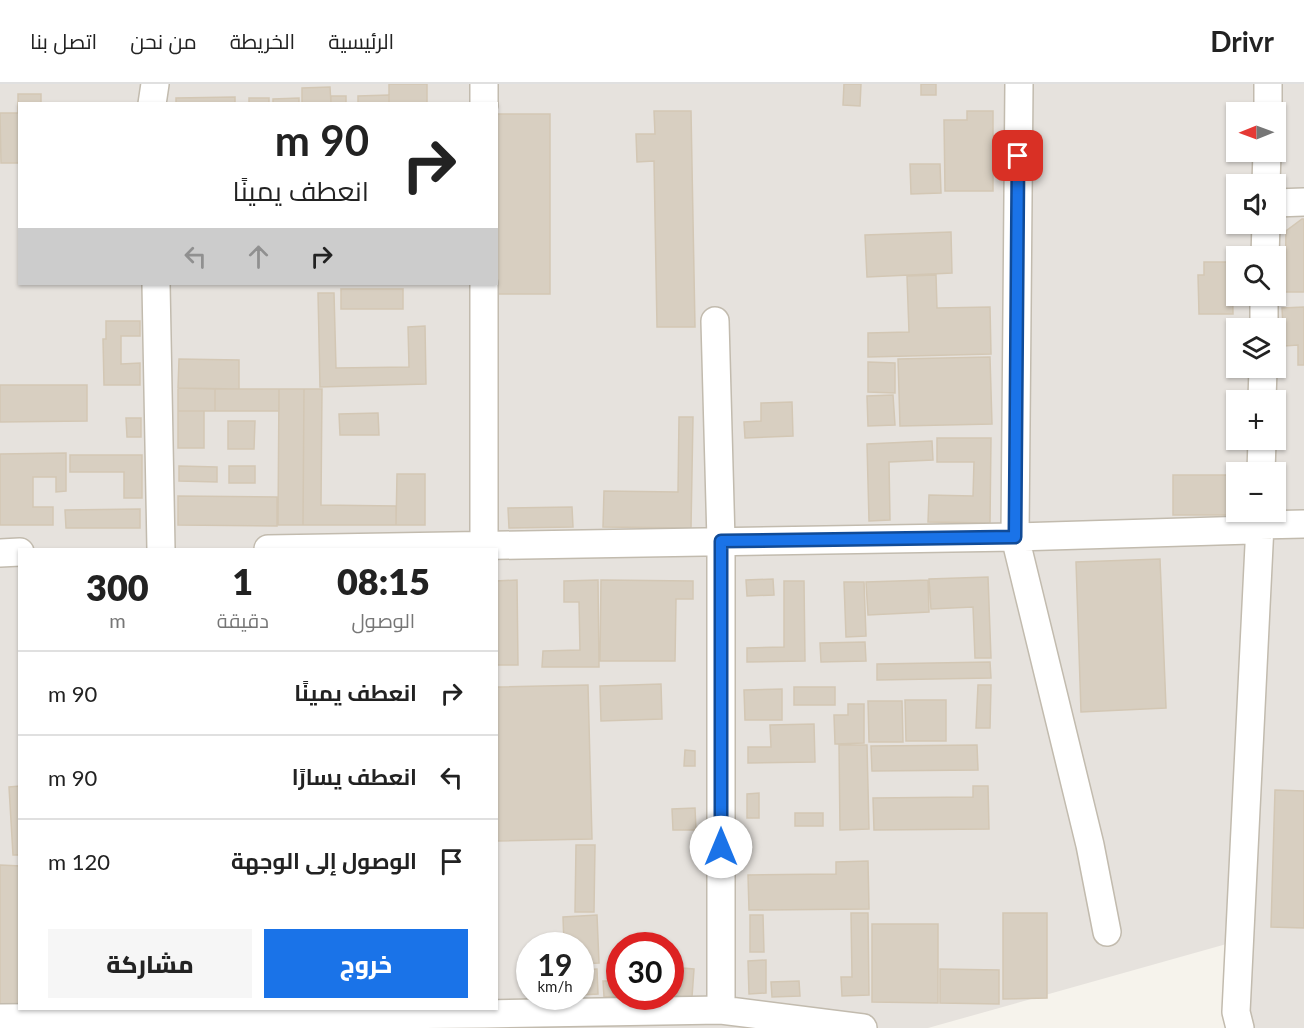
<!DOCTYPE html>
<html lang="ar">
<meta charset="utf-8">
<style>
body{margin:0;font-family:Lato,Cairo,sans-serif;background:#f6f6f6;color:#222;direction:rtl;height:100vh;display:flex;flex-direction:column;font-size:22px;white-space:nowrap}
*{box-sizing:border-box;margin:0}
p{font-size:20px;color:#767676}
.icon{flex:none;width:33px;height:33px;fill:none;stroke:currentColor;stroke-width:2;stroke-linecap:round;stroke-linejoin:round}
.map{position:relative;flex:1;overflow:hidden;direction:ltr}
.side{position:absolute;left:18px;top:464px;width:480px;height:462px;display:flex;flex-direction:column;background:#fff;border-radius:0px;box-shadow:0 2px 4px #0004;direction:rtl}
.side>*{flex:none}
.hud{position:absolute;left:18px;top:18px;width:480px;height:183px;border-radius:0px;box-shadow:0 2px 4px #0004;direction:rtl;background:#fff;color:#222;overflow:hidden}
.needle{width:39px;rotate:269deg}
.controls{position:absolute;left:1226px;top:18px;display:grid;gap:12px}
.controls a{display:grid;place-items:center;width:60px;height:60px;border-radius:0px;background:#fff;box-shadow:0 2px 4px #0004;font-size:30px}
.speed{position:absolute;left:516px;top:848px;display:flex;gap:12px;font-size:30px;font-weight:700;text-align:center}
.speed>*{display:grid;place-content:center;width:78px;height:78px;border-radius:50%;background:#fff;box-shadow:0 2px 4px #0004;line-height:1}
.speed small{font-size:15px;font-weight:400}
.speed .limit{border:9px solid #d22;background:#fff;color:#111}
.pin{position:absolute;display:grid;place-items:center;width:51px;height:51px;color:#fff;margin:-26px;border-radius:12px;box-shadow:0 3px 9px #0006}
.me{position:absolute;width:66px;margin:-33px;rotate:0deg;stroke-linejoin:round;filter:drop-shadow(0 0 4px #0008)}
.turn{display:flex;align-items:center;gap:21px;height:126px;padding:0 30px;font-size:27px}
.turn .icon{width:78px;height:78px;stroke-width:2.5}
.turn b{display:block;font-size:42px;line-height:51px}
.lanes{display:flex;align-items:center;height:57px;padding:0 30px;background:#0003;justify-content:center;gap:30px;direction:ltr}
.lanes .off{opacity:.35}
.eta{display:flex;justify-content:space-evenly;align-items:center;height:102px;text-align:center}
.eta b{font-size:36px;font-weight:800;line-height:42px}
.action{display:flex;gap:12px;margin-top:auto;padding:12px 30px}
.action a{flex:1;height:69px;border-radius:0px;background:#1a73e8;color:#fff;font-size:24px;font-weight:800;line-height:69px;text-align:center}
.action a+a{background:#f6f6f6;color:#222}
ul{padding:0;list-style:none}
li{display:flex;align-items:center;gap:18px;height:84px;padding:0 30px;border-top:2px solid #e0e0e0}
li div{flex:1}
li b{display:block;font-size:22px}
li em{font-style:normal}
header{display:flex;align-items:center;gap:36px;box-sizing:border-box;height:84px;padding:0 30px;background:#fff;border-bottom:2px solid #e0e0e0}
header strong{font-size:28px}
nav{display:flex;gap:33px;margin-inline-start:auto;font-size:21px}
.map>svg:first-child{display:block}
.industrial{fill:#e6e2dd;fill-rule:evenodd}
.building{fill:#d8cfc1;stroke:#d3c7b4;stroke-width:1.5}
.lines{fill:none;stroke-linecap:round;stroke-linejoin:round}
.minor-casing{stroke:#c2bbae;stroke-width:30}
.minor{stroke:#fff;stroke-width:27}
.route-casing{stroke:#114b97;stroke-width:15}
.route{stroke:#1a73e8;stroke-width:10}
</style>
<header>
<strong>Drivr</strong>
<nav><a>الرئيسية</a><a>الخريطة</a><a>من نحن</a><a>اتصل بنا</a></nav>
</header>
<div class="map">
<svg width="1304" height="944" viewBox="0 0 1304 944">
<rect width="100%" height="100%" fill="#f6f3ec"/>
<path class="industrial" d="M0,0H1304V944H1250L1230,859L928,944H0ZM20,20H496V200H20ZM1236,28H1275V68H1236ZM1236,100H1275V140H1236ZM1236,172H1275V212H1236ZM1236,244H1275V284H1236ZM1236,316H1275V356H1236ZM1236,388H1275V428H1236ZM20,465H496V924H20ZM530,861H580V912H530ZM620,861H670V912H620Z"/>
<path class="building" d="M389,0H427V20H389Z
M844,0H861L860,22L843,21Z
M921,0H936V11H921Z
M330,3L331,20H302V4Z
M18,10H41V20H20V79H1L0,29H18Z
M389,11V20H358V12Z
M331,12H346V20H331Z
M235,13V20H176V14Z
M249,14H269V20H249Z
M299,14V20H273V15Z
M654,27H691L695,243H657L654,77L637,78L636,50H655Z
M967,27H993V107H945L944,36H967Z
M496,30H550V210H496Z
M910,80H940L941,109L911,110Z
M1302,135H1304V208H1285L1286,147Z
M951,148L952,189L867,193L865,151Z
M1204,178H1232L1233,230H1199L1198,191H1204Z
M936,191L937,224L990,223L991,270L868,273V249L909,248L907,192Z
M341,205H403V225H341Z
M318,209H334L336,284L409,283L408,243L425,242L426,300L320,303Z
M1304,223V281H1298V261L1284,262L1282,224Z
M106,237H140V252H121V280L140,279V301H104L103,255H106Z
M990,273L992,340L900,342L898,275Z
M179,275L239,276V305L178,304Z
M868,278L895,279V309L868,308Z
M0,301H87V337L0,338Z
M178,304L215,305V327H178Z
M215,305H279V327H215Z
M279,305H304L303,441H278Z
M304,305H322L321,421L396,422V441H303Z
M893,311L895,341L868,342L867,312Z
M792,318L793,352L745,354L744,338L761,337V319Z
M178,327H204V364H178Z
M378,329L379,351H340L339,330Z
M679,333H693L691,444L603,443L604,407L678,408Z
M126,334H141V353H127Z
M228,337H255L254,365H228Z
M937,354H991L990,439L928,438L929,411L973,412L974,378H937Z
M932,357L933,376L889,378L890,436L869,437L867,360Z
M66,369V407L56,408V393H33V423H53V441H0V370Z
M70,371H142V414H124V388H70Z
M179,382L217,383V398L179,397Z
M229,382H255V399H229Z
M397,390H425V441H396Z
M1173,391H1230V431H1173Z
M178,412L277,413V442L178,441Z
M572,423L573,443L509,444L508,424Z
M140,425V444H66L65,426Z
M1160,475L1166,624L1081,628L1076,478Z
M988,493L991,574H975L973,523L931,525L929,495Z
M773,495L774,511L747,512L746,496Z
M517,496L518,581H497L496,497Z
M598,496L599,583H542L543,567L580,566L579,518H564V497Z
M601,496L693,497V515H676L675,577H600Z
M928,496L929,528L868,531L866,498Z
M784,497H804L805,577L747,578V564L784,563Z
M844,498H864L866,552L846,553Z
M865,558L866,577L821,578L820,559Z
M990,578L991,594L877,596V580Z
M661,600L662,635L601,637L600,602Z
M588,601L592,755L496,757V603Z
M978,601H991L990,644H976Z
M794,603H835V621H794Z
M782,605V636H745L744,606Z
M905,616H946V657H906Z
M868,617H902L903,658H869Z
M848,620H864V659L835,660L834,631H848Z
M814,640L815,678L748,679V663H771L770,641Z
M839,661H867L869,745L840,746Z
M977,661L978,686L872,687L871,662Z
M685,666L695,667V682H684Z
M20,702V771H13L9,703Z
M973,702H988L989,745L874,746L873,714L973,713Z
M1275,706L1304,707V844L1271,843Z
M759,709V734H747V710Z
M695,724L696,746H673L672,725Z
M795,729H823V742H795Z
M576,761H595L594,828H575Z
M868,777L869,825L749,826L748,791L836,790V778Z
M0,781L20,782L19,930L0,929Z
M851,829H868L869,911L842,912L841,893H852Z
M1003,829H1047V914L1003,915Z
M597,831L599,879L580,880V861H564L563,833Z
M750,831H763L764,868H750Z
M872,840H938V919L872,918Z
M766,876V909L749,910L748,877Z
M670,883L694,885L692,913L670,912Z
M597,885L598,910L580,911V886Z
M940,885L999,886V920L940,919Z
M610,886H620V912L604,913L603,897H611Z
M799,897L800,912L772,913L771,898Z"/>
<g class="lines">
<defs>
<path id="minor" d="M1019,0L1015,453L1090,761L1107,848
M152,20L155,0
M484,20V0
M1268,28V0
M1266,100L1267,68
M1275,119L1304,118
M1265,172L1266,140
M156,200L161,465
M715,237L721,457V926
M1264,244V212
M1262,316L1263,284
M1261,388L1262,356
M268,465L1015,453L1251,446L1260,441V428
M484,465V200
M0,469L20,468
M0,934L485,930L721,926L863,944
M1240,944L1236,928L1260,441L1304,440"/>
</defs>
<use href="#minor" class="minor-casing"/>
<use href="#minor" class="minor"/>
</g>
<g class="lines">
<defs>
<path id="route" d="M721,763V457L1015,453L1018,72"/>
</defs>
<use href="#route" class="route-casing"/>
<use href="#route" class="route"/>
</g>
</svg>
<div class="controls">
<a><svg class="needle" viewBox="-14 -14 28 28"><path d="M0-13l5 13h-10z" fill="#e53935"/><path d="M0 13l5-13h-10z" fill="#767676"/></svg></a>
<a><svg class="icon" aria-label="sound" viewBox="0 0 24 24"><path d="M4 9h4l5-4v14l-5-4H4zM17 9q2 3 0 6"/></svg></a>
<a><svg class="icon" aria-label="search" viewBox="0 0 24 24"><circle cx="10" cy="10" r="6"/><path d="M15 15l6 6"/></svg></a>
<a><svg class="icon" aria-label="layers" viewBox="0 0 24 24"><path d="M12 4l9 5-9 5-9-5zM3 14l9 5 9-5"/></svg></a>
<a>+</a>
<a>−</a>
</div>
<div class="speed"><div>19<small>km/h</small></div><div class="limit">30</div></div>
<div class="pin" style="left:1018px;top:72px;background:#d93025"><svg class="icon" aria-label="arrive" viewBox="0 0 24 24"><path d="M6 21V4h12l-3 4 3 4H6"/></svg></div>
<svg class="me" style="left:721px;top:763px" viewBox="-20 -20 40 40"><circle r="19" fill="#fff"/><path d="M0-13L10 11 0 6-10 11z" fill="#1a73e8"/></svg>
<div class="hud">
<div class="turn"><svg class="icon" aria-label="right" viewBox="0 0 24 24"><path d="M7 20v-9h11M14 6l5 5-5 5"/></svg><div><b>90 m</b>انعطف يمينًا</div></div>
<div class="lanes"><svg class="icon off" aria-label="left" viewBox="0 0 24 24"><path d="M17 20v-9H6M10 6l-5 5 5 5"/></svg><svg class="icon off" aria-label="ahead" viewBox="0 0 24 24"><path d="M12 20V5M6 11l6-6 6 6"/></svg><svg class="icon" aria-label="right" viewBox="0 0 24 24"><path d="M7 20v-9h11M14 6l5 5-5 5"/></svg></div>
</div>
<section class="side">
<div class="eta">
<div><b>08:15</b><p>الوصول</p></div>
<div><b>1</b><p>دقيقة</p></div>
<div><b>300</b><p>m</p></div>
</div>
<ul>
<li><svg class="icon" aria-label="right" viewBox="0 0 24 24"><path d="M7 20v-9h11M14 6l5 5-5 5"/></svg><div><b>انعطف يمينًا</b></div><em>90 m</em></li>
<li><svg class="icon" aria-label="left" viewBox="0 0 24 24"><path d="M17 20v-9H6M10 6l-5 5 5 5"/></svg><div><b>انعطف يسارًا</b></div><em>90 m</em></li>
<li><svg class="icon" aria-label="arrive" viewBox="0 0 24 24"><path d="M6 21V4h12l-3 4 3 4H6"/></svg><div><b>الوصول إلى الوجهة</b></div><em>120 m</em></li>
</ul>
<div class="action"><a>خروج</a><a>مشاركة</a></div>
</section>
</div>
